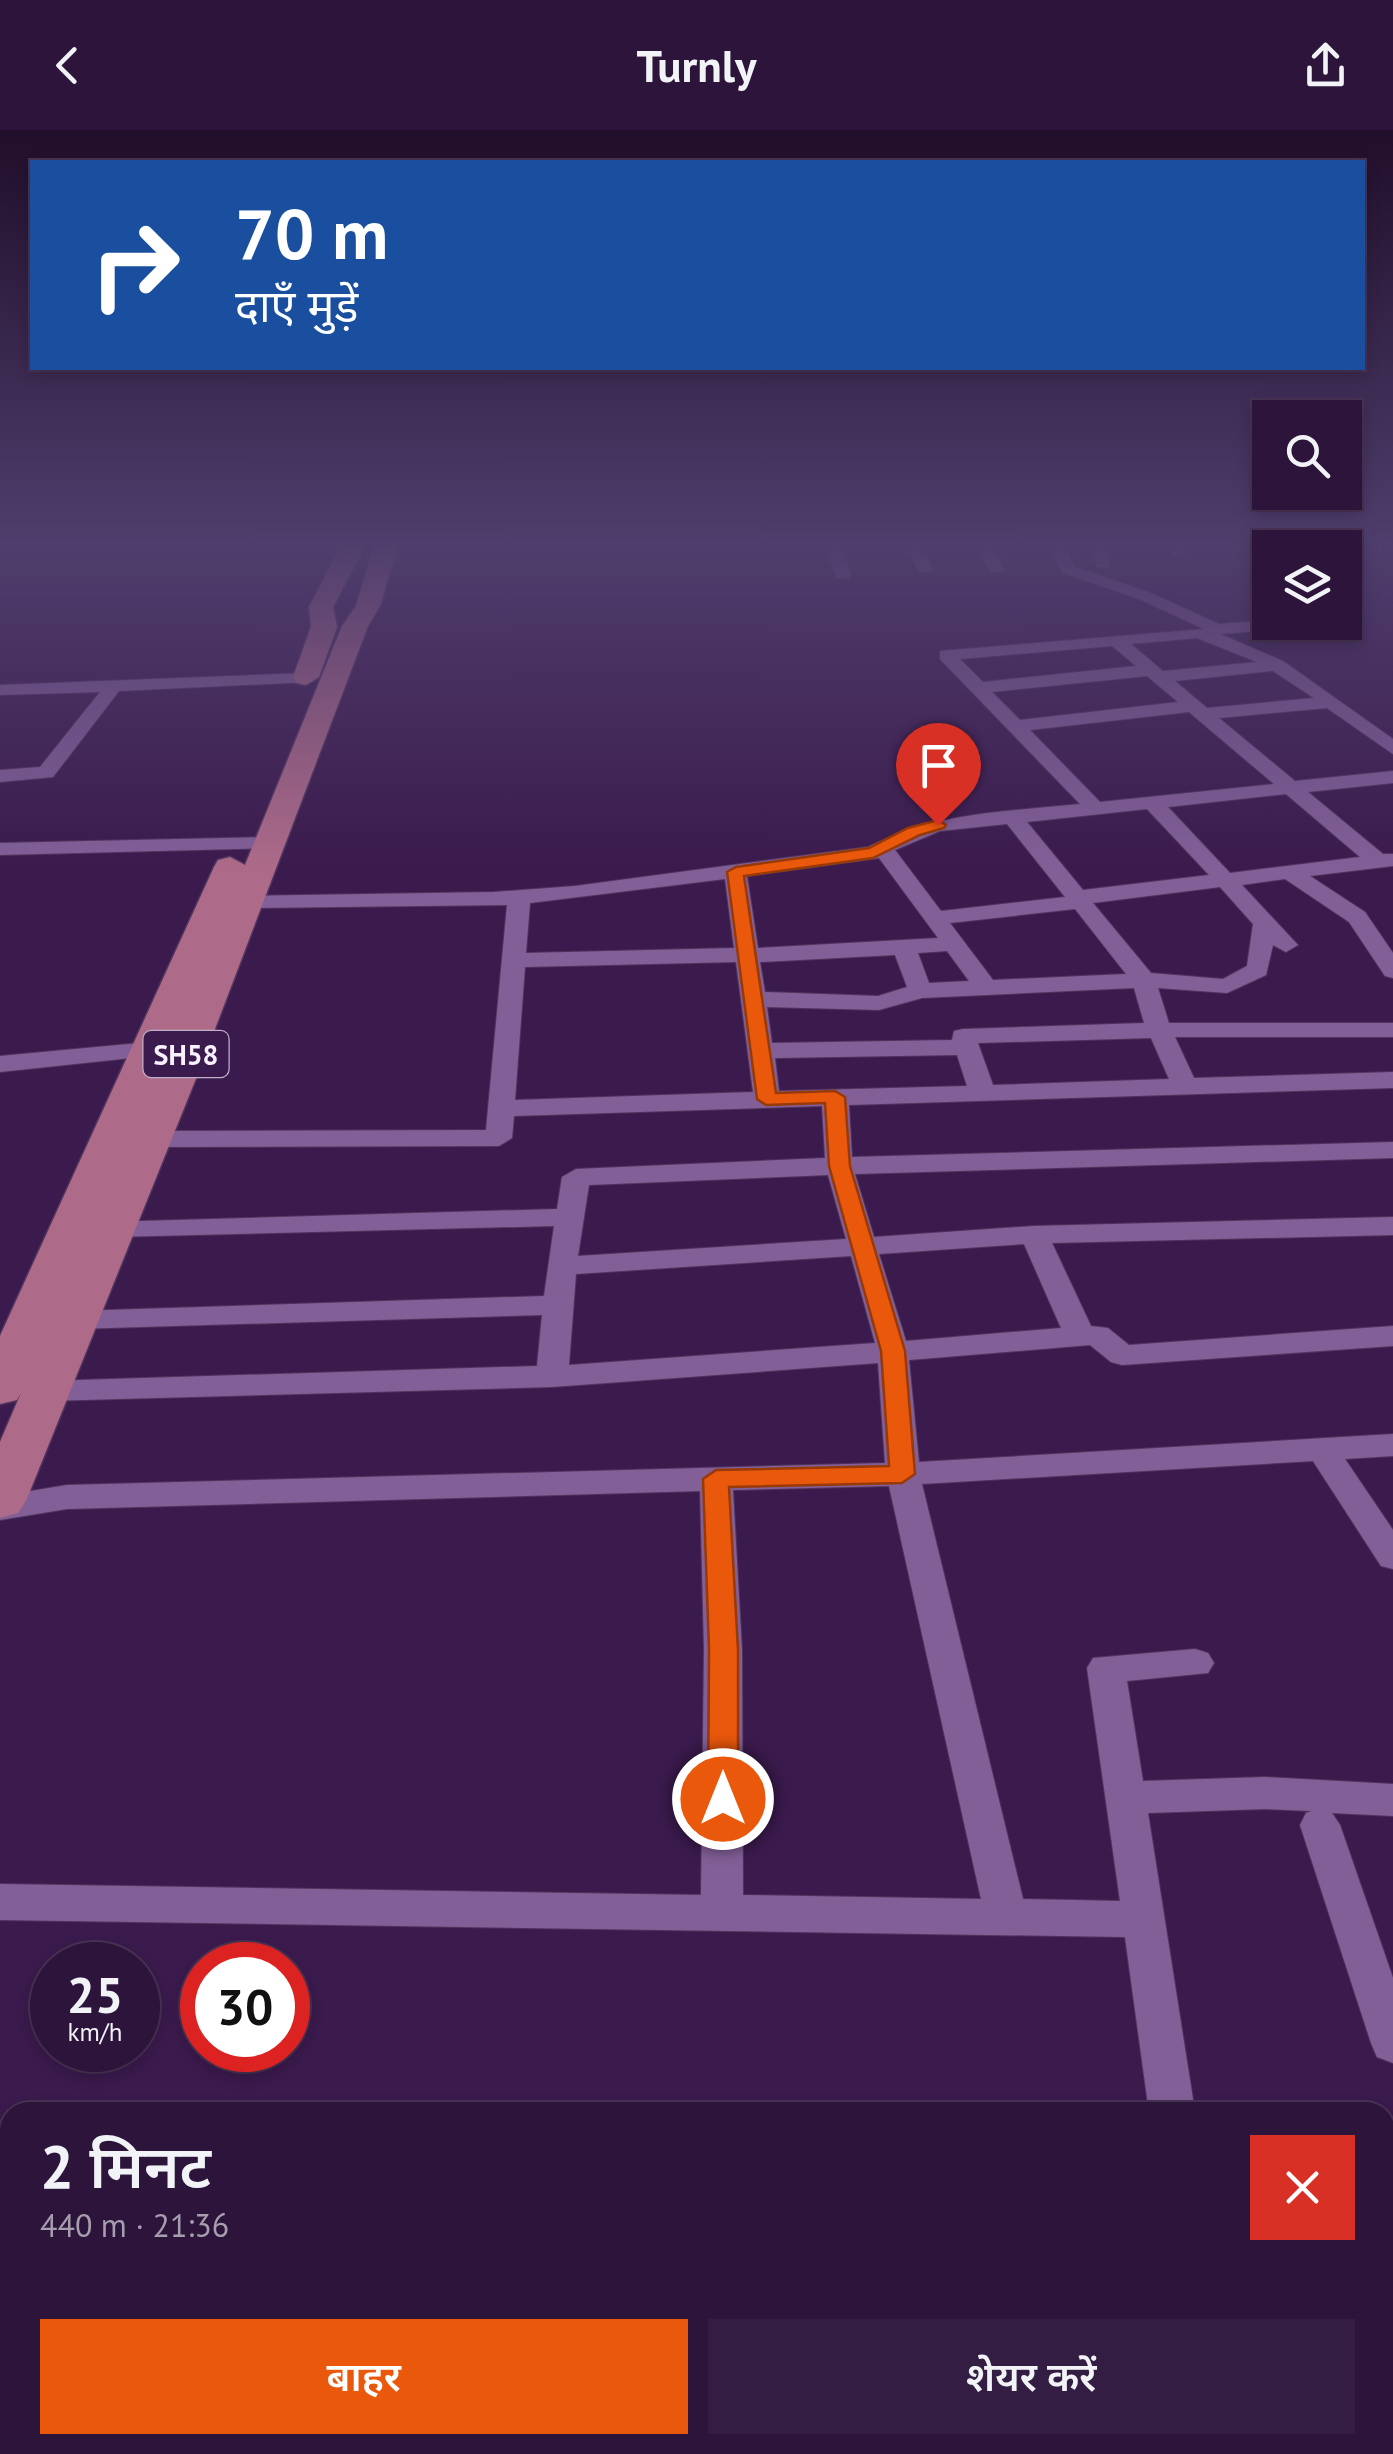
<!DOCTYPE html>
<html lang="hi">
<meta charset="utf-8">
<style>
body{margin:0;font-family:"PT Sans","Noto Sans Devanagari",sans-serif;background:#341d42;color:#f1f3f6;height:100vh;display:flex;flex-direction:column;font-size:38px;white-space:nowrap}
*{box-sizing:border-box;margin:0}
p{font-size:32px;color:#a69eaf}
.icon{flex:none;width:55px;height:55px;fill:none;stroke:currentColor;stroke-width:2;stroke-linecap:round;stroke-linejoin:round}
.map{position:relative;flex:1;overflow:hidden}
.panel{position:absolute;left:0px;top:1972px;width:1395px;height:352px;display:flex;flex-direction:column;background:#2c143a;border-radius:30px 30px 0 0;box-shadow:0 5px 15px #0003,0 0 0 2px #483354}
.panel>*{flex:none}
.guide{position:absolute;left:30px;top:30px;width:1335px;height:210px;border-radius:0px;box-shadow:0 5px 15px #0003,0 0 0 2px #483354;background:#1a4fa0;color:#fff;overflow:hidden}
.tools{position:absolute;left:1252px;top:270px;display:grid;gap:20px}
.tools a{display:grid;place-items:center;width:110px;height:110px;border-radius:0px;background:#2c143a;box-shadow:0 5px 15px #0003,0 0 0 2px #483354;font-size:50px}
.speed{position:absolute;left:30px;top:1812px;display:flex;gap:20px;font-size:50px;font-weight:700;text-align:center}
.speed>*{display:grid;place-content:center;width:130px;height:130px;border-radius:50%;background:#2c143a;box-shadow:0 5px 15px #0003,0 0 0 2px #483354;line-height:1}
.speed small{font-size:25px;font-weight:400}
.speed .limit{border:15px solid #d22;background:#fff;color:#111}
.pin{position:absolute;display:grid;place-items:center;width:85px;height:85px;color:#fff;margin:-102px -42px;border-radius:50% 50% 50% 0;rotate:-45deg;box-shadow:0 0 10px #0007}
.pin .icon{rotate:45deg}
.me{position:absolute;width:110px;margin:-55px;rotate:0deg;stroke-linejoin:round;filter:drop-shadow(0 0 8px #0008)}
.turn{display:flex;align-items:center;gap:35px;height:210px;padding:0 40px;font-size:45px}
.turn .icon{width:130px;height:130px;stroke-width:2.5}
.turn b{display:block;font-size:70px;line-height:85px}
.round{display:grid;place-items:center;flex:none;width:105px;height:105px;border-radius:0px;background:#341d42}
.head{display:flex;align-items:center;justify-content:space-between;height:170px;padding:0 40px}
h1{font-size:60px;font-weight:600;line-height:75px}
.cta{display:flex;gap:20px;margin-top:auto;padding:20px 40px}
.cta a{flex:1;height:115px;border-radius:0px;background:#ea580c;color:#fff;font-size:40px;font-weight:600;line-height:115px;text-align:center}
.cta a+a{background:#341d42;color:#f1f3f6}
header{display:flex;justify-content:space-between;align-items:center;height:130px;padding:0 40px;background:#2c143a;font-size:45px;font-weight:600}
.map>svg:first-child{display:block}
.lines{fill:none;stroke-linecap:round;stroke-linejoin:round}
.street-casing{stroke:#51355e;stroke-width:2}
.primary-casing{stroke:#51355e;stroke-width:3}
.street{fill:#835f98;fill-rule:evenodd}
.primary{fill:#ae6b89;fill-rule:evenodd}
.route{fill:#ea580c;stroke:#983908;stroke-width:2.5}
.labels{text-anchor:middle;dominant-baseline:central;stroke-width:10;stroke-linejoin:round;paint-order:stroke}
.shield{fill:#3b1a4d;stroke:#bfb0c8;stroke-width:2.5}
.shield-label{font-size:28px;font-weight:bold;fill:#f8f1fd}
</style>
<header><svg class="icon" aria-label="back" viewBox="0 0 24 24"><path d="M15 5l-7 7 7 7"/></svg>Turnly<svg class="icon" aria-label="share" viewBox="0 0 24 24"><path d="M12 15V3M7 8l5-5 5 5M5 13v7h14v-7"/></svg></header>
<div class="map">
<svg width="1393" height="2324" viewBox="0 0 1393 2324">
<rect width="100%" height="100%" fill="#3b1a4d"/>
<g class="lines">
<defs>
<path id="street" d="M825,416H841L851,445L849,448H837Z
M906,416H922L933,439L931,442H919Z
M977,416H993L1004,439L1002,442H990Z
M1049,416H1065L1075,437L1151,463L1219,494L1270,490L1302,492L1294,498L1220,504L1283,531L1393,609V624L1327,578L1219,588L1295,651L1393,641V653L1308,662L1383,724H1393V736L1310,746L1365,782L1393,823V848L1385,846L1349,792L1285,749L1242,755L1298,815L1286,822L1273,815L1266,845L1227,863L1158,858L1169,893H1393V907H1175L1194,948L1393,942V958L849,975L852,1027L1393,1012V1028L855,1044L874,1107L1034,1096L1393,1087V1105L1052,1113L1091,1196L1108,1198L1129,1215L1393,1196V1216L1122,1235L1111,1232L1090,1215L909,1230L919,1332L1393,1304V1326L1345,1329L1393,1400V1439L1381,1436L1313,1331L922,1354L1023,1769L1120,1771L1087,1538L1093,1528L1195,1519L1208,1523L1214,1533L1208,1543L1127,1551L1143,1651L1265,1647L1393,1654V1686L1332,1683L1340,1695L1393,1848V1933L1377,1927L1371,1913L1300,1695L1306,1683L1311,1681L1265,1679L1148,1683L1195,1982H1149L1125,1807L0,1790V1754L701,1765L704,1520L700,1361L67,1379L0,1390V1366L67,1355L885,1333L878,1233L552,1257L46,1271L35,1268L30,1261L35,1254L46,1251L537,1236L542,1185L76,1199L65,1197L61,1190L65,1183L76,1181L544,1166L554,1096L115,1107L105,1104L101,1098L105,1092L557,1079L562,1047L576,1039L825,1028L822,976L514,986L512,1008L499,1016L151,1017L137,1009L151,1001L486,1000L507,775L248,778L240,776L237,771L240,766L494,762L575,756L868,717C938,682 1003,682 1080,674L940,529V521L1204,499L1139,469L1063,443ZM1197,508L1257,532L1163,541L1131,514ZM1112,516L1136,536L983,552L960,529ZM1273,541L1314,568L1207,578L1175,551ZM1147,546L1178,572L1020,590L992,562ZM1189,582L1274,654L1100,672L1030,600ZM1286,664L1360,727L1230,743L1168,677ZM1147,679L1209,745L1083,760L1027,692ZM1007,694L1065,767L941,781L895,720L940,701ZM879,728L938,808L758,818L747,746ZM725,749L734,818L526,823L530,773ZM1220,757L1253,794L1247,836L1223,849L1151,843L1093,773ZM1075,779L1126,844L993,850L950,793ZM947,821L969,851L929,853L918,823ZM895,825L907,857L878,866L765,862L760,832ZM736,832L753,962L515,970L525,837ZM1134,858L1144,893L963,899L954,901L952,910L772,913L767,877L879,880L922,868ZM1151,908L1169,949L993,955L978,913ZM957,925L967,956L779,961L775,928ZM828,1045L846,1109L578,1126L589,1055ZM1024,1114L1061,1198L906,1211L879,1124ZM851,1126L875,1213L569,1235L576,1144ZM889,1356L981,1769L743,1765L742,1520L733,1360Z
M1090,416H1106L1109,437H1097Z
M1168,416H1184L1187,423L1174,426Z
M306,543L315,548L312,552L119,561L53,647L0,652V640L40,637L100,562L0,565V555Z
M271,707L282,713L279,718L0,725V713Z
M150,912L163,920L159,925L0,942V926Z
M1385,2038L1393,2039V2085L1385,2084Z
M1205,2315H1257L1259,2324H1207Z"/>
<path id="primary" d="M341,416H365L333,477L337,497L319,547L306,555L296,553L293,547L311,497L309,477Z
M374,416H398L380,476L368,496L199,941L26,1371L18,1383L0,1388V1312L21,1263L17,1270L0,1274V1206L214,737L218,730L230,727L245,735L342,496L356,476Z"/>
</defs>
<use href="#street" class="street-casing"/>
<use href="#primary" class="primary-casing"/>
<use href="#street" class="street"/>
<use href="#primary" class="primary"/>
</g>
<linearGradient id="sky" x2="0" y2="1"><stop stop-color="#200e2a"/><stop offset="0.56" stop-color="#4f3e6d"/><stop offset="1" stop-color="#4f3e6d" stop-opacity="0"/></linearGradient>
<rect width="1393" height="741" fill="url(#sky)"/>
<path class="route" d="M938,690L946,695L944,698L920,705L873,728L744,746L776,963L835,961L845,967L850,1036L905,1221L915,1344L902,1353L729,1357L738,1520V1669L734,1677L723,1681L712,1677L708,1669L709,1520L703,1349L716,1340L889,1336L881,1221L829,1036L825,973L766,975L757,969L727,742L736,737L869,718L908,698Z"/>
<g class="labels">
<rect class="shield" x="143.5" y="901" width="85" height="46" rx="8"/>
<g class="shield-label">
<text x="186" y="924">SH58</text>
</g>
</g>
</svg>
<div class="tools">
<a><svg class="icon" aria-label="search" viewBox="0 0 24 24"><circle cx="10" cy="10" r="6"/><path d="M15 15l6 6"/></svg></a>
<a><svg class="icon" aria-label="layers" viewBox="0 0 24 24"><path d="M12 4l9 5-9 5-9-5zM3 14l9 5 9-5"/></svg></a>
</div>
<div class="speed"><div>25<small>km/h</small></div><div class="limit">30</div></div>
<div class="pin" style="left:938px;top:695px;background:#d93025"><svg class="icon" aria-label="arrive" viewBox="0 0 24 24"><path d="M6 21V4h12l-3 4 3 4H6"/></svg></div>
<svg class="me" style="left:723px;top:1669px" viewBox="-20 -20 40 40"><circle r="17" fill="#ea580c" stroke="#fff" stroke-width="3"/><path d="M0-11L8 9 0 5-8 9z" fill="#fff"/></svg>
<div class="guide">
<div class="turn"><svg class="icon" aria-label="right" viewBox="0 0 24 24"><path d="M7 20v-9h11M14 6l5 5-5 5"/></svg><div><b>70 m</b>दाएँ मुड़ें</div></div>
</div>
<section class="panel">
<div class="head"><div><h1>2 मिनट</h1><p>440 m · 21:36</p></div><a class="round" style="background:#d93025;color:#fff"><svg class="icon" aria-label="close" viewBox="0 0 24 24"><path d="M6 6l12 12M18 6L6 18"/></svg></a></div>
<div class="cta"><a>बाहर</a><a>शेयर करें</a></div>
</section>
</div>
